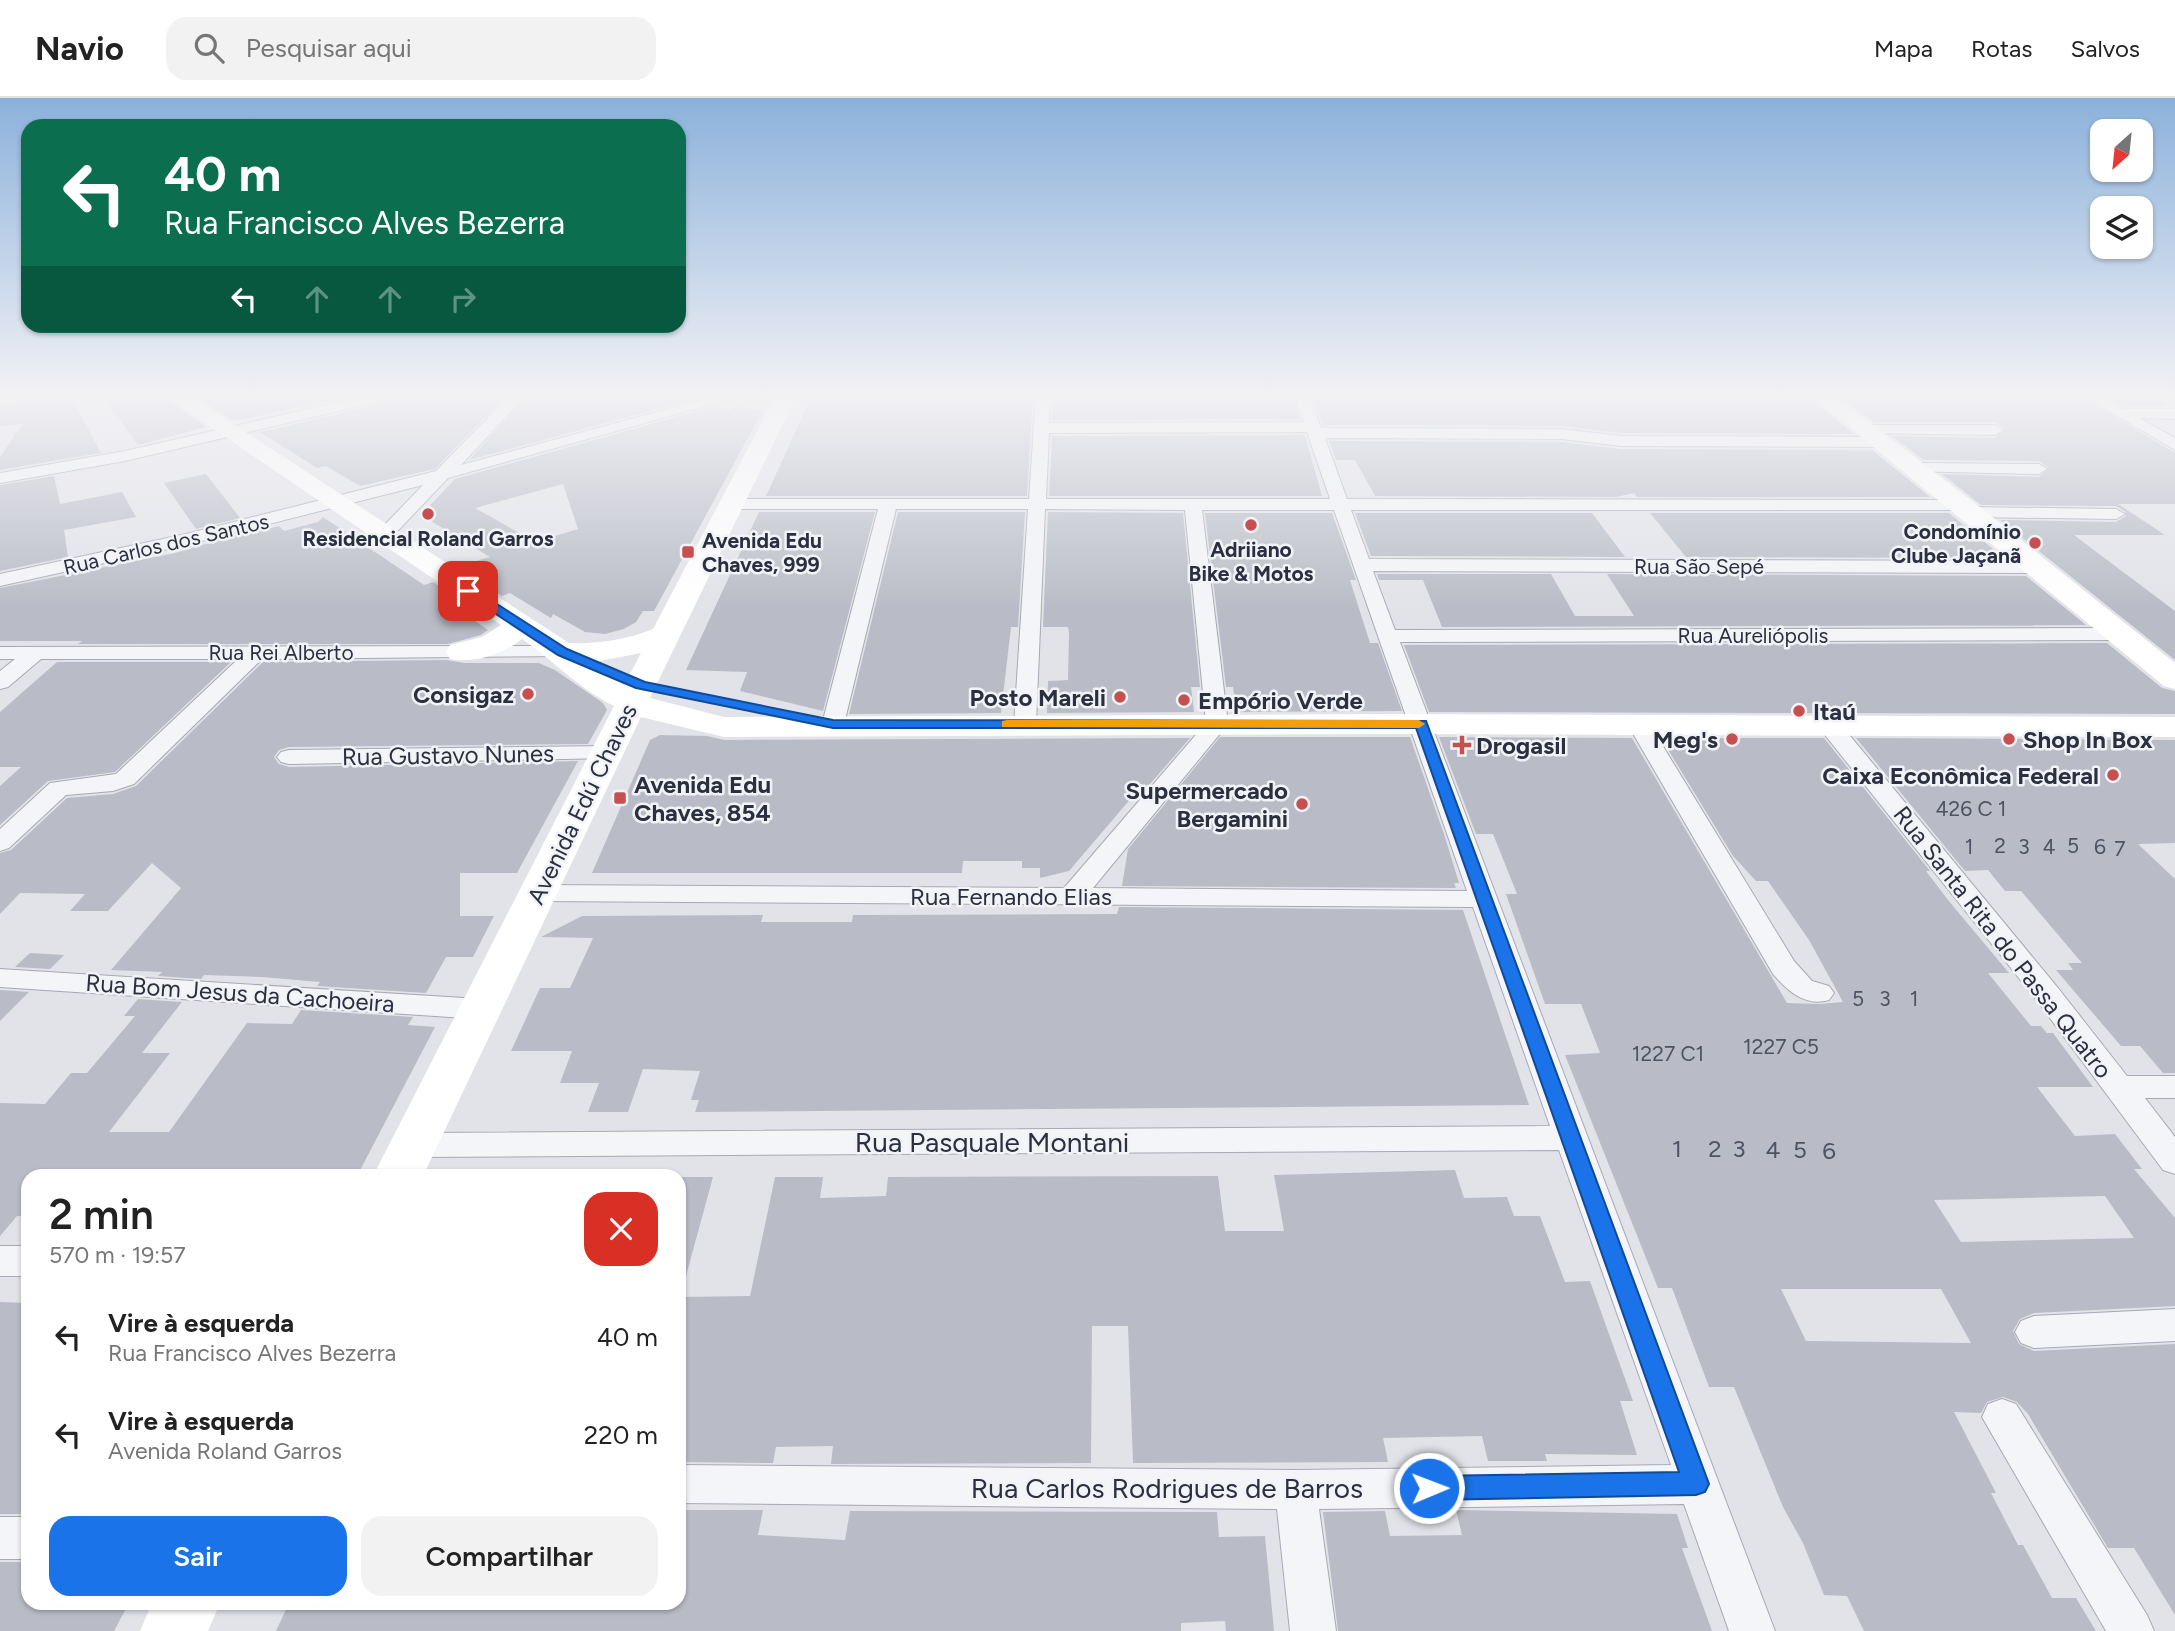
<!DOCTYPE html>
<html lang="pt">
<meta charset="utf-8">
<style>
body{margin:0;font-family:Figtree,sans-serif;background:#f2f2f2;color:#222;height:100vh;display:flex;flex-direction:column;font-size:26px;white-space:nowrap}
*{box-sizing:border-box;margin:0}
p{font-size:23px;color:#767676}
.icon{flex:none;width:38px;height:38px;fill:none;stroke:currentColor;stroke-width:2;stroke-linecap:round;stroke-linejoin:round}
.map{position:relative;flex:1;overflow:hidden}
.sheet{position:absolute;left:21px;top:1071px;width:665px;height:441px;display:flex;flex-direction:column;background:#fff;border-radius:21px;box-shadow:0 2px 5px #0004}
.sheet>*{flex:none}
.banner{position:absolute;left:21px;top:21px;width:665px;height:214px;border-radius:21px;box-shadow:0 2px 5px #0004;background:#0b6e4f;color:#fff;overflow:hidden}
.needle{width:46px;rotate:207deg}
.fabs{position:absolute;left:2090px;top:21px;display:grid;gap:14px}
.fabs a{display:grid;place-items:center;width:63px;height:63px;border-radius:14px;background:#fff;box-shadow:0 2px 5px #0004;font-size:35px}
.pin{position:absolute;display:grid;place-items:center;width:60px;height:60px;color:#fff;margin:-30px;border-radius:14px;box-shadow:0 4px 10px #0006}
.me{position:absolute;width:77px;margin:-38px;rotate:89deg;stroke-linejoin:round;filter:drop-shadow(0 0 5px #0008)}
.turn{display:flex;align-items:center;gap:24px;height:147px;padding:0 28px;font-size:32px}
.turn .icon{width:91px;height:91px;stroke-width:2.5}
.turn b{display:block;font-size:49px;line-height:60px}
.lanes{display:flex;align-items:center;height:66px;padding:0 28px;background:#0003;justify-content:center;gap:35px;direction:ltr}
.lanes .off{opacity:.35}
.round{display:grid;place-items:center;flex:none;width:74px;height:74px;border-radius:21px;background:#f2f2f2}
.head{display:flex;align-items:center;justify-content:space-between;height:119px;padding:0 28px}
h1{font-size:42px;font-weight:600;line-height:52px}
.action{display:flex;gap:14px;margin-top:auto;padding:14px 28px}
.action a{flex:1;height:80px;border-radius:21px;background:#1a73e8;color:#fff;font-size:28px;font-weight:600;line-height:80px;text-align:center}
.action a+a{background:#f2f2f2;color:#222}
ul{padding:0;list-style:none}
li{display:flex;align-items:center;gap:21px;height:98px;padding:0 28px}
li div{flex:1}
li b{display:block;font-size:26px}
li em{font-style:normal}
header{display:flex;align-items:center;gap:42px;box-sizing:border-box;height:98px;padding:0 35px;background:#fff;border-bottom:2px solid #e0e0e0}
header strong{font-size:33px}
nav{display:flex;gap:38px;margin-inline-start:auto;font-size:24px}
.search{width:490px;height:63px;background:#f2f2f2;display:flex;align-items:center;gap:18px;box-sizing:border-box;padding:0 24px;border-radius:21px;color:#767676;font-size:26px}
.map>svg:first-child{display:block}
.building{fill:#b9bcc6;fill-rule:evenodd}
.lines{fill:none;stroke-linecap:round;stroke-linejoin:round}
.street-casing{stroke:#a7a9b3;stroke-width:2}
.street{fill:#f4f5f8;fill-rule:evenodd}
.secondary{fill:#fff;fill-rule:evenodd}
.route{fill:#1a73e8;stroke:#114b97;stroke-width:2}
.slow{fill:#f59e0b}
.poi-dot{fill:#c6504f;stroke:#f1f3f7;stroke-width:2.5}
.labels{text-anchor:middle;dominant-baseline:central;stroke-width:5;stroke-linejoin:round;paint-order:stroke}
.far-poi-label{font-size:21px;font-weight:bold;fill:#2b2f40;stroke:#f1f3f7}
.far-street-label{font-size:21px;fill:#2b2f40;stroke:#f1f3f7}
.number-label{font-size:21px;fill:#4e5262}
.poi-label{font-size:24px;font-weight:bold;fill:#2b2f40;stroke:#f1f3f7;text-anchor:end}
.street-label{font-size:24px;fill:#2b2f40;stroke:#f1f3f7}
.near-number-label{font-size:24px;fill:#4e5262}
.near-street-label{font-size:28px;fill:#2b2f40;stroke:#f1f3f7}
</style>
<header>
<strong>Navio</strong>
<div class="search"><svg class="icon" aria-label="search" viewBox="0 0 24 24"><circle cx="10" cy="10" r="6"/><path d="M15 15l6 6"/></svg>Pesquisar aqui</div>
<nav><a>Mapa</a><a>Rotas</a><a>Salvos</a></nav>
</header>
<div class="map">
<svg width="2175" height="1533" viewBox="0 0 2175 1533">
<rect width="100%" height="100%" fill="#e2e3e9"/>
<path class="building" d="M47,297H70L101,355L0,372V359L23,326L0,328V309L37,304Z
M102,297H161L206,329L138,347Z
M194,297H356L234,323Z
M400,297H506L435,371L360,388L326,368L317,370L260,334L391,304Z
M528,297H692L698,300L469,362Z
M812,297H1033L1027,398H766Z
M1053,297H1293L1300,321L1052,322Z
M1312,297H1794L1797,301H1810L1854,336L1621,335L1562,328L1323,327Z
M1871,297H2079L2175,355V406H2118L2165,437H2074L2175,513V562L2000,422L2116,424L2126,418V414L2116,408L1981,407L1942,376L2039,379L2049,370L2039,363L1924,362L1892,338L1995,340L2005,331L1995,324H1874L1843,301H1876Z
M2106,297H2148L2168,308H2124Z
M716,308L731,312L735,309L763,312L654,513H643L636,524L624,531L605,536L585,534L553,516L551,520L510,495L502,498L464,473L472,470L466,466L490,459L421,417L455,381ZM563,386L578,431L535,444L475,410Z
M1305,337L1322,398H1049L1052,338Z
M1329,343L1562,344L1621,351L1872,352L1930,399H1637L1634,395L1616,399L1375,398L1355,362H1336Z
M206,376L240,420L196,431L164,385Z
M54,378L60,406L122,394L136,419L64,432L68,459L0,473V387Z
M759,414H875L823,613L740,593L747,574L686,572Z
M898,414H1025L1018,529H1011L1001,615L849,616Z
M1048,414L1183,415L1200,589H1191L1194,614L1047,615L1048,583L1068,582L1069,535L1068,529H1043Z
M1205,415H1332L1356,482H1350L1370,545H1378L1402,613L1237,614L1233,589H1226Z
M1355,415H1592L1625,459L1371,458Z
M1650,415H1949L2004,460L1686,459Z
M323,419L424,487L433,484L472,510L462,514L488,532L481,537L448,546H78L82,543H0V490L175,455L251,433L252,435L279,428L284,433L318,424Z
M1377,476H1551L1575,518H1634L1607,476L2026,478L2086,527L1442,529L1423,482H1379Z
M2107,545L2162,590L2175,593V616L1429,614L1404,547Z
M447,562L464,565H539L555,572L603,605L607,612L588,646L289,649L279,652L274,659L279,666L289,669L578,663L517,775H460V818H494L473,859H446L426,895L317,888L320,884L262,879L204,877L201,881L158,878L162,874L111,872L181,790L152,765L108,813H70L85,796L20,795L0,816V755L11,752L67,700L113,696L136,688L263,564Z
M57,564H231L115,674L48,683L0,727V688L21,669H0V614Z
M660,637L707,638L724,642L1190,640L1137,701L1139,691L1069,773L1040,780V770H1022V763H963L962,775H592L650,642Z
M1220,639H1410L1444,736L1459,785H1454L1456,790L1122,788L1128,751Z
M1439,639L1632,640L1787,905L1820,906L1843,904L1809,842L1768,783H1756L1733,758L1661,640H1824L1930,773H1926L1948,802L2009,875H1988L2031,928H2041L2047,935H2053L2093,989H2037L2075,1038L2115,1036L2142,1071H2134L2175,1120V1208L2034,1215L2020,1221L2013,1233L2019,1246L2034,1253L2175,1246V1517L2134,1450H2108L2028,1316L2017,1304L2003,1299L1987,1304L1981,1315L1954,1314L1996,1395H1991L2018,1447H2023L2052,1500H2076L2096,1533H1864L1847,1498L1824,1497L1803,1445L1783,1409L1734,1289H1709L1672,1190H1658L1565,957L1600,955L1581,906H1545L1506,796H1517L1493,736H1476ZM2105,1098L2134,1140L1961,1144L1934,1102ZM1781,1191H1941L1971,1245L1806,1243Z
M1856,640L2175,642V745L2138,746L2175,781V975H2163L2140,948H2121L2056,872H2073L2068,865H2082L2021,793H2005L1988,772L1965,773Z
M1119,809L1463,812L1529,1007L695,1014L699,1002H691L700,973L643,971L628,1014H588L599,985H560L572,953H511L540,890H570L593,840L541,839L582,818L763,817L761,824H852L853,817L1117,816Z
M30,855L64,857L50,871L15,869Z
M0,892L29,894L0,923Z
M138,901L182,904L142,955H170L109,1034H169L247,925L292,926L301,912L413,919L408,927L435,929L357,1078H28V1118H17L0,1138V1005L45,1006L71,975H87L135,918H124Z
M1455,1072L1464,1100L1507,1099L1514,1118H1540L1565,1184L1590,1183L1633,1303H1620L1637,1357L1545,1356L1547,1363H1488L1482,1338L1432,1339L1383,1340L1388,1364L1133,1365L1128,1228H1092L1091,1365L831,1366L833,1348L776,1349L773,1365L679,1364V1199L750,1198L775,1079H823L820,1100L886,1098L888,1079L1218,1078L1225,1133H1284L1274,1077Z
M679,1079H713L686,1178L679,1177Z
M0,1204L28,1205V1416H0Z
M679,1412H763L758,1437L845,1442L850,1413L1217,1414L1219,1439L1265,1438L1274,1533H1226L1225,1523L1181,1525V1533H276L289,1505H679Z
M1456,1412L1677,1416L1688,1450H1682L1712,1533H1338L1323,1414L1385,1413L1390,1438L1462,1437Z
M0,1464H28V1505H129L114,1533H0Z"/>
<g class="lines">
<defs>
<path id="street" d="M44,297L37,301L0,307V299Z
M369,297H397L390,301L125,363L0,385V375L125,353Z
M510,297H526L461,367L720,297H745L448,380L389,442H377L374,438L423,387L186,447L0,488V476L186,436L436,373Z
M1036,297H1050L1049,325L1304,324L1295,297H1309L1321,330L1562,331L1621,338L1880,339L1888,344L1880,349L1621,348L1562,341L1325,340L1347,401L1962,402L1968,403L1969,409L2116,411L2125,416L2116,421L1970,419L1964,418L1963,412H1351L1369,461L2037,463L2046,469L2037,475L1373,473L1395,532L2118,530L2125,532L2128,536L2125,540L2118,542L1400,544L1775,1533H1729L1684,1406L1319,1411L1336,1533H1290L1277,1411L679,1405V1367L1296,1372L1671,1367L1559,1052L414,1059L402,1056L397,1047L402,1038L414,1035L1550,1028L1473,809L538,803L528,801L525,795L528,789L538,787L1064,790L1206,625L1185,412L1045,411L1036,626L1033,631H1017L1014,626L1028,411H896L844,626L841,631H825L822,626L878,411H730L721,406L730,401H1029ZM1307,334L1330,401H1046L1049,335ZM1202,412H1334L1467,793L1093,790L1228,626Z
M2082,297H2100L2123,311H2175V321L2139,320L2175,340V352Z
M1864,327H1995L2003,332L1995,337L1859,335L1856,332Z
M1914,365L2039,366L2047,371L2039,376L1908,373L1906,370Z
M562,548L569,550L572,554L569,558L262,561L134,686L113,693L66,697L9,750L0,753V731L50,685L116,676L238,561H41L8,589L0,591V573L15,561H0V549Z
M1639,620L1647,622L1650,627L1794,863L1812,883L1829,888L1834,895L1829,902C1804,909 1788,893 1773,876L1628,627L1631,622Z
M1829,620L1837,622L2058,890L2127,978H2175V1000H2145L2175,1039V1076L2163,1072L2038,904L1821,632L1818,627L1821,622Z
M607,648L615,650L619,655L615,660L289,666L281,664L277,659L281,654L289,652Z
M0,871L480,901L491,904L495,911L491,918L480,921L0,889Z
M0,1148H28V1178H0Z
M2175,1211V1243L2034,1250L2021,1245L2015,1234L2021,1223L2034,1218Z
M2002,1301L2016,1306L2147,1517L2154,1533H2106L1982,1319L1988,1306Z
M0,1419H28V1461H0Z"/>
</defs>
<use href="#street" class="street-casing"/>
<use href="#street" class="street"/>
<path class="secondary" d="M164,297H189L569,545C599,546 625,542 653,531L776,297H797L650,600L724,619L1389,616L2175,619V639L1389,636L724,639L641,619L423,1078H373L614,608C579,591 553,562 522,541C505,556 472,566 450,561L446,554L450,547L482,539L501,527ZM641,555L624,587L597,568L600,563Z
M1810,297H1834L1971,402L2175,565V591L2164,588Z
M152,1505H220L208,1533H140Z"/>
</g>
<linearGradient id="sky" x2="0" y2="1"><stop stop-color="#8bb1db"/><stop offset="0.58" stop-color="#f2f2f5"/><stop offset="1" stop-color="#f2f2f5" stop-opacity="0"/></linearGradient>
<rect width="2175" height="512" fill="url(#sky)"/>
<path class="route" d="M464,490H472L567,551L645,584L833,622L1426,623L1709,1386L1705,1394L1696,1397L1429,1402L1420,1398L1417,1390L1420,1382L1429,1378L1679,1374L1416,630H833L636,590L558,557L464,495Z"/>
<path class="slow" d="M1007,622H1419L1425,626L1419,630L1002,629V623Z"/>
<g class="poi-dot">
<circle cx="428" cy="416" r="7"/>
<circle cx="1251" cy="427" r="7"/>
<circle cx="2035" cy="445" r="7"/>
<rect x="681" y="447" width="14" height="14" rx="3.5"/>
<circle cx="528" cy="596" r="7"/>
<circle cx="1120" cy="599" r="7"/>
<circle cx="1184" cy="602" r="7"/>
<circle cx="1799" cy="613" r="7"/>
<circle cx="1732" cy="641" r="7"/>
<circle cx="2009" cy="641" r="7"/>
<path d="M1458.5 636.5h7v7h7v7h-7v7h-7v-7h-7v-7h7z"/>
<circle cx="2113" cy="677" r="7"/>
<rect x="613" y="693" width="14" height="14" rx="3.5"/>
<circle cx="1302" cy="706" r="7"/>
</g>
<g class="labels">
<g class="far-poi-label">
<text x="2021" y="433" text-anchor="end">Condomínio<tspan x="2021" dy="24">Clube Jaçanã</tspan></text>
<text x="428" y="440">Residencial Roland Garros</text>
<text x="702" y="442" text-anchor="start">Avenida Edu<tspan x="702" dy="24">Chaves, 999</tspan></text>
<text x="1251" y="451">Adriiano<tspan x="1251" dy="24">Bike &amp; Motos</tspan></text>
</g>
<g class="far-street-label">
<text transform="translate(166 446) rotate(-13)">Rua Carlos dos Santos</text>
<text x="1699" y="468">Rua São Sepé</text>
<text x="1753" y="537">Rua Aureliópolis</text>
<text x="281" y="554">Rua Rei Alberto</text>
</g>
<g class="number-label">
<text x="1971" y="710">426 C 1</text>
<text x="2000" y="747">2</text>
<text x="2073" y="747">5</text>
<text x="1969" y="748">1</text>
<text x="2024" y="748">3</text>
<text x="2049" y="748">4</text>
<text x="2100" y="748">6</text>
<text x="2120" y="750">7</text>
<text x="1858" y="900">5</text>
<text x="1885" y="900">3</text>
<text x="1914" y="900">1</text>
<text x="1781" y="948">1227 C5</text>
<text x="1668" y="955">1227 C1</text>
</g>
<g class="poi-label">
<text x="514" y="596">Consigaz</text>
<text x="1106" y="599">Posto Mareli</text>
<text x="1198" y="602" text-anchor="start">Empório Verde</text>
<text x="1813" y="613" text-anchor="start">Itaú</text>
<text x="1718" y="641">Meg's</text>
<text x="2023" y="641" text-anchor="start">Shop In Box</text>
<text x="1476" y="647" text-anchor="start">Drogasil</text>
<text x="2099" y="677">Caixa Econômica Federal</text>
<text x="634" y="686" text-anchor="start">Avenida Edu<tspan x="634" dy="28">Chaves, 854</tspan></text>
<text x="1288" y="692">Supermercado<tspan x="1288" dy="28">Bergamini</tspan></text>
</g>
<g class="street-label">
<text transform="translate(448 657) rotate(-1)">Rua Gustavo Nunes</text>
<text transform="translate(582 706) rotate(-64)">Avenida Edú Chaves</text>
<text x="1011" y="798">Rua Fernando Elias</text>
<text transform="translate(2003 844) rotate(52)">Rua Santa Rita do Passa Quatro</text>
<text transform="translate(240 895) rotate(4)">Rua Bom Jesus da Cachoeira</text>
</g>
<g class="near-number-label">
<text x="1677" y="1050">1</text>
<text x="1715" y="1050">2</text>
<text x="1739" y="1050">3</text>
<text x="1773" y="1051">4</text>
<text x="1800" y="1051">5</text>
<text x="1829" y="1052">6</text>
</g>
<g class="near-street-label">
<text x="992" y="1044">Rua Pasquale Montani</text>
<text x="1167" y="1390">Rua Carlos Rodrigues de Barros</text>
</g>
</g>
</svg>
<div class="fabs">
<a><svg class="needle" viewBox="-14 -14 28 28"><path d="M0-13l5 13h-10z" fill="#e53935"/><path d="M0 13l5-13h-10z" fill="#767676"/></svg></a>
<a><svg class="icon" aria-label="layers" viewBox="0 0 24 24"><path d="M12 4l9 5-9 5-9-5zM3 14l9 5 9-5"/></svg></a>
</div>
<div class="pin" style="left:468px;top:493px;background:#d93025"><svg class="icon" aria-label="arrive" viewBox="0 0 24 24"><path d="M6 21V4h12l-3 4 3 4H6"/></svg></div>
<svg class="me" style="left:1429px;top:1390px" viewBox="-20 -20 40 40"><circle r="17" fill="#1a73e8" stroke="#fff" stroke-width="3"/><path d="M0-11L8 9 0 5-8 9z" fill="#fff"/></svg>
<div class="banner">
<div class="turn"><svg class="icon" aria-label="left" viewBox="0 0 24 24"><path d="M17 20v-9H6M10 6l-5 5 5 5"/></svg><div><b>40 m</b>Rua Francisco Alves Bezerra</div></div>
<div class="lanes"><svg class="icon" aria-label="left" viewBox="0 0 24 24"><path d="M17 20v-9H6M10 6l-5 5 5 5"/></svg><svg class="icon off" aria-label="ahead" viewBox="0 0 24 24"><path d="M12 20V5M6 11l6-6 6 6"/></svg><svg class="icon off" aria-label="ahead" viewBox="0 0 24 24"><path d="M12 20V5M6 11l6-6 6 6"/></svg><svg class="icon off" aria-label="right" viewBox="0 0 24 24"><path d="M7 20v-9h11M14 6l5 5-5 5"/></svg></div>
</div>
<section class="sheet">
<div class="head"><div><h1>2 min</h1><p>570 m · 19:57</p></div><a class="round" style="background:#d93025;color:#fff"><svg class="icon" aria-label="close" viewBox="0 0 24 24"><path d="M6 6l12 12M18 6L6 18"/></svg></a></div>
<ul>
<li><svg class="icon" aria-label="left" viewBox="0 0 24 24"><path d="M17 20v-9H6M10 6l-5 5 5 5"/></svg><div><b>Vire à esquerda</b><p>Rua Francisco Alves Bezerra</p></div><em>40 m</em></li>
<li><svg class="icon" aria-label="left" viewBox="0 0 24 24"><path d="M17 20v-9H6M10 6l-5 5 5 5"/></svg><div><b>Vire à esquerda</b><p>Avenida Roland Garros</p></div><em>220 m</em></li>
</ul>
<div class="action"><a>Sair</a><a>Compartilhar</a></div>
</section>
</div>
